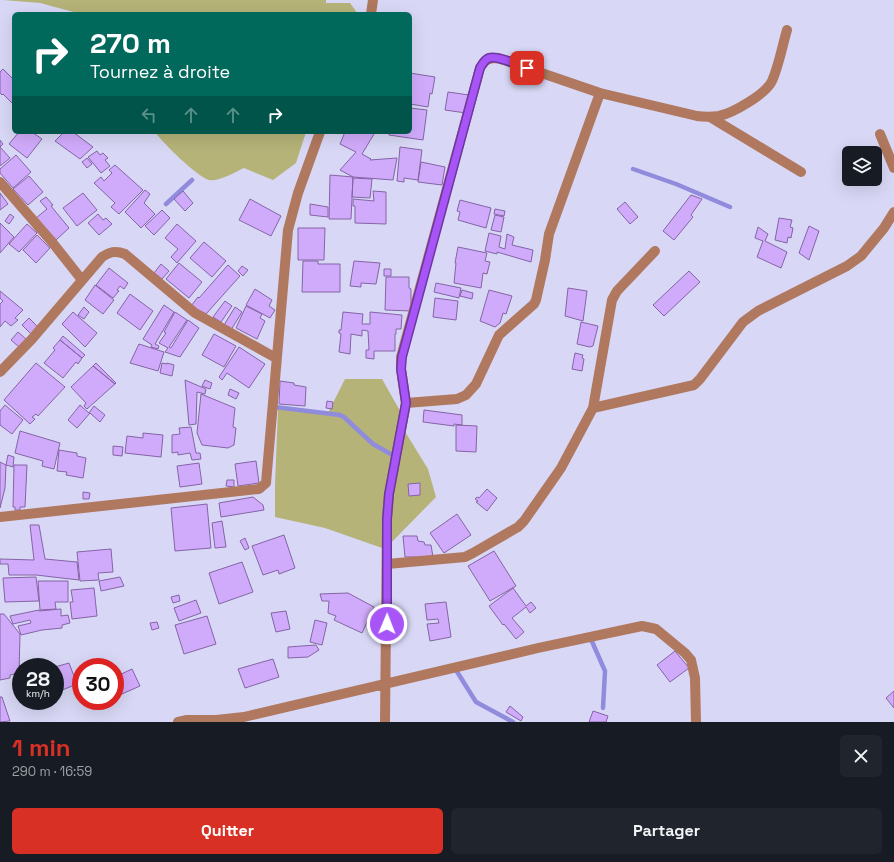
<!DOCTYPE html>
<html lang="fr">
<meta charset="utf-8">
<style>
body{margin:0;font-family:"Space Grotesk",sans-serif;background:#20242c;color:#f1f3f6;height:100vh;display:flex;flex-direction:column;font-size:15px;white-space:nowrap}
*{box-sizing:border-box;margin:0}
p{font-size:13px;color:#9ea1a6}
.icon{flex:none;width:22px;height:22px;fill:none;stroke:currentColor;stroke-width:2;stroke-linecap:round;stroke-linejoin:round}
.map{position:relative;height:722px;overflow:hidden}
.side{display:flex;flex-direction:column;background:#171b24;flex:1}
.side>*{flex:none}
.top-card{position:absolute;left:12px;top:12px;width:400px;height:122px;border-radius:6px;box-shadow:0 4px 16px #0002;background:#00695c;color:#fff;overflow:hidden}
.tools{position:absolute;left:842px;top:146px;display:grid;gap:8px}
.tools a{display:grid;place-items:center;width:40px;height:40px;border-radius:6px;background:#171b24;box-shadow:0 4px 16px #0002;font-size:20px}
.speed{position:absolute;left:12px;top:658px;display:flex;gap:8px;font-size:20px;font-weight:700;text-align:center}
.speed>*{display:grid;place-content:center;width:52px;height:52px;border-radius:50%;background:#171b24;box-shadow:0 4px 16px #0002;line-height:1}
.speed small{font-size:10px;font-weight:400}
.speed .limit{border:6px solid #d22;background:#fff;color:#111}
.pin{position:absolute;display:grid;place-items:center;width:34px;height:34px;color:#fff;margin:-17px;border-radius:8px;box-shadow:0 2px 6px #0006}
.me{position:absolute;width:44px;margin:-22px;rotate:1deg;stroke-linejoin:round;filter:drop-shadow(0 0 3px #0008)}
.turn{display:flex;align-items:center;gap:14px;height:84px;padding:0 12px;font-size:18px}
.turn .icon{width:52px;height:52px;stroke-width:2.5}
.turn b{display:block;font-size:28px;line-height:34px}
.lanes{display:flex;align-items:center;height:38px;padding:0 12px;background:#0003;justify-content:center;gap:20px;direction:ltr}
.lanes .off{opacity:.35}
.round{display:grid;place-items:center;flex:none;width:42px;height:42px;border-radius:6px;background:#20242c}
.overview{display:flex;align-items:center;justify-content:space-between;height:68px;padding:0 12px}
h1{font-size:24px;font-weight:600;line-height:30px;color:#d93025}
.button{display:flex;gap:8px;margin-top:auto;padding:8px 12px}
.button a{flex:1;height:46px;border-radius:6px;background:#d93025;color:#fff;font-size:16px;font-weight:600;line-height:46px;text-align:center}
.button a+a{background:#20242c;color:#f1f3f6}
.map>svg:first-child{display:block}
.green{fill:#b5b378}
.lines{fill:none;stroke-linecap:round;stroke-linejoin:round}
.stream{stroke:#908bdc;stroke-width:4.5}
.building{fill:#d1abfb;stroke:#8464a5}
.minor{stroke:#b0785e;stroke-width:10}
.route-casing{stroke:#6d37a1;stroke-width:10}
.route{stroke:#a855f7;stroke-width:7}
</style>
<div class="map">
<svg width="894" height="722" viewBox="0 0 894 722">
<rect width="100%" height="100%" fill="#d8d8f6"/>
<path class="green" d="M3,0H326V3H350L358,14H81L40,3Z
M155,132H306L296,163L273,180L244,168C235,172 219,182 209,180C196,176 163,143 155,132Z
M345,379H382L399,409L401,425L428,469L436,497L385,549L325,528L275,517V485L278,409L328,413Z"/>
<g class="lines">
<path class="stream" d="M633,169L676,184L730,207
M166,204L192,180
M275,407L340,415L344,417L373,444L396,457
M590,637L605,671L603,708
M456,670L476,702L513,722"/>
</g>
<path class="building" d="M3,69L14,80V105L3,94L2,95L0,93V72Z
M410,73L435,77L432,94L430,93L428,107L410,104Z
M448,92L469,95L466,113L445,110Z
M410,108L427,110L423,140L389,135V132H410Z
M19,132H32L42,139L27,158L9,144Z
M64,132H73L93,147L80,159L55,141Z
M345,132H370L374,134L362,154L371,159L370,160L397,158L393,180L353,177L340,170L356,152L340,144Z
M0,140L3,144L0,147L10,158L0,166Z
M400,147L422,150L418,180L404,178V182L397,181Z
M97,151L100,155L103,153L108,158L105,160L110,166L101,173L88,157Z
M16,155L31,172L13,188L0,173V169Z
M87,158L92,164L87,168L82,162Z
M421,162L445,167L442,185L418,182Z
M115,165L143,190L119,214L111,207L115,203L94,183L101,177L104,181L112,173L109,170Z
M330,175L353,177L351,219H329Z
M29,176L43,192L28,205L13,189Z
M353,178L372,179L370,198L352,197Z
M145,190L150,194L144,203L155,214L141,228L125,212Z
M183,191L193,203L185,211L174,199Z
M373,191L386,192V224L355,223V206H353V199L374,201Z
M0,193L8,204L0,210Z
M83,193L97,210L77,226L63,208Z
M691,195L702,199L691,215L693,217L674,240L663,231Z
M46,197L53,205L51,206L69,228L56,240L36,218L47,209L40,201Z
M250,199L281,216L271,236L239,220Z
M460,200L491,208L486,228L458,220L460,212L457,211Z
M625,202L638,217L630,224L617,209Z
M310,204L328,207V217L310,215Z
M495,209L505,211L504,216L494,214Z
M162,210L170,218L154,235L145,226Z
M10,214L14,217L9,224L5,221Z
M98,214L103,220L106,218L112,224L99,235L88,223Z
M495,215L504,217L501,232L491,230Z
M779,218L792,220L790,227L793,228L791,238L788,237L787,243L775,240Z
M0,223L14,237L0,253Z
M27,224L37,233L19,252L9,244Z
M177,224L196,241L177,263L171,257L178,249L165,238Z
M809,226L819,231L809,260L799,253Z
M758,227L768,234L765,241L787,252L781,268L757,257L763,241L755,238Z
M298,228H325L324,260H298Z
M489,233L501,236L499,247L505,249L507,234L514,237L512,245L533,250L531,262L497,252V254L485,251Z
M37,235L50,248L36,263L23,250Z
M204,242L226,261L212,277L190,258Z
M458,247L487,253L485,261L490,262L487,274L483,273L481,288L454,283L456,263H455Z
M303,261H318V264H340V292H302Z
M354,261L380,263L376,284L361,283V287L350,286Z
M179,263L202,282L189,298L166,279Z
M161,264L169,271L162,279L154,273Z
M228,265L240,276L206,314L191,306L198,297L199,298Z
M242,266L248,270L243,276L238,271Z
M109,268L128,283L124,289L120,286L117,290L119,291L113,298L96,285Z
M384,269H391V276H384Z
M689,271L700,282L664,316L653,305Z
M386,277H409V288L411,289V311L385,310Z
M436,283L461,288L459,298L434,292Z
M95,285L114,300L103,314L85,300Z
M568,288L587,291L583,321L565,316Z
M255,289L272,300L269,306L275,310L270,318L246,305Z
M462,290L473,293L472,299L460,296Z
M489,290L512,296L506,314L503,313L500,323L495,327L480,321Z
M0,291L23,310L15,318L18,320L11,326L5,321L0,327V304L3,301L0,298Z
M130,294L153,311L140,330L117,313Z
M435,298L458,301L456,320L433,317Z
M225,301L232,306L221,322L213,317Z
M164,305L174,312L155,344L159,346L158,349L151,347L152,345L143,339Z
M246,306L262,314L260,318L265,321L257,339L236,328Z
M84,307L89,312L84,319L78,315Z
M235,307L242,312L231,330L224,325Z
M73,312L97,333L85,347L62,324Z
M175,312L187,320L169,347L171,348L188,320L199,328L180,357L165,352L168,348L159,343L166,333L164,332Z
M343,312L363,314L362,324H370V312L402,315L401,329H396V334H395V351H374V359L366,358V350H369L368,331L362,330V336L351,334L350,354L339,352L341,334L339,333V330H341Z
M29,318L38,327L31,334L22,325Z
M581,322L598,326L593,346L590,347L577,344Z
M18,332L26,339L19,347L11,340Z
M214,334L236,346L224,367L202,355Z
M63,336L85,355L82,358L60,340Z
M60,340L82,358L78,364L76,362L63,378L44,363L55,350L53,348Z
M139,344L164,352L158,371L130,363Z
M239,347L265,364L249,388L227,373L222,380L219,377Z
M575,353L583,355L582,358L584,359L582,371L572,369Z
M36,363L65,387L38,416L36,414L32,417L35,419L30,424L4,400Z
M96,363L116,383L115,384L93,366Z
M162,363L167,364V363L174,365L172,376L160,373Z
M93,366L115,384L87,409L84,406L86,403L71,387Z
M185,380L206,389L205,394L197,392L196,424L189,425Z
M205,380L212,383L210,389L202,386Z
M280,381L294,383V385L306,387L305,406L279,404Z
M230,389L239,393L236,399L228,395Z
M201,394L235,408L233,427L236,428L234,445L228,448L202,445L197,433Z
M327,401L333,402L332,409L326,408Z
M5,405L23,420L12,434L0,425V411Z
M80,405L89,413L94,406L105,415L100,422L90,413L77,428L68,420Z
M424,410L462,415V425L454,424V426L423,422Z
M456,425L477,426L476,452L456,451Z
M191,427L196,453H200L201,459L192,460L190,453L178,455V452L172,453V435L180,434L179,428Z
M20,431L60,443L54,469L42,466L43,461L15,453Z
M143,433L163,435L161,457L125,453L127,436L143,438Z
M113,446L123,447L122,456L113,455Z
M59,450L77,453V456L86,458L83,478L66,475L67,472L57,471Z
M8,455L14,457L13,467L6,465L5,488L0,508V462L6,465Z
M256,461L259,483L238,486L235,464Z
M199,463L202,484L180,487L177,466Z
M14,465H27L25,507H20V510H15V507H13Z
M227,480H234V487L226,486Z
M420,483V495L409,496L408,484Z
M487,489L497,498L487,511L476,502L478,501L475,499L477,497L479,498Z
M83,492L90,493L89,499H83Z
M253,497L263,505L264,510L221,517L219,503Z
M207,504L211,548L175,551L171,508Z
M457,514L471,535L444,553L430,533Z
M222,521L226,547L215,548L212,523Z
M30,525H39L45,559L77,562L79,580L36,575H9L8,564H0V559L34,560Z
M284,535L295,568L279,574L278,570L263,575L252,546Z
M403,536H417L418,541L424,542L425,545H431L433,557H405Z
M245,538L249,548L245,550L240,541Z
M111,549L113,572L98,573L99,580L80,581L77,552Z
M494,551L516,586L490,601L468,566Z
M242,562L253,592L219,604L209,573Z
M36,577L39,601L5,602L3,578Z
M120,577L124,586L101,591L99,581Z
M38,581H68V602H55L56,609L40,610Z
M94,588L97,616L72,619L70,602H73L71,590Z
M513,588L526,606L531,602L536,608L530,613L526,607L512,618L524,632L516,639L504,624L503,625L489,606Z
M348,593L374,607L362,633L334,620L336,616L328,613L329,601H322L320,594Z
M179,595L180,601L173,603L171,597Z
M196,600L201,613L179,621L174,608Z
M446,602L451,637L430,641L427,624L439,623L438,619L427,620L425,604Z
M61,609V616L68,615L70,623L62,625V628L42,630L21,635L18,626L31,623L30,620L13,624L10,616L39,610V611Z
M286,611L290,629L276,632L271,613Z
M0,614H4L20,634L19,673L10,675V678L0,680Z
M207,616L216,644L184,654L175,625Z
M315,620L327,623L322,645L310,642Z
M157,622L159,628L152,630L150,623Z
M316,645L319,650L308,657L288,658V647Z
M675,651L689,668L670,682L657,665Z
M273,659L279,677L245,688L238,669Z
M69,663L77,684L55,693V667Z
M132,669L140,686L115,697V677Z
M894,691V708L886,698Z
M0,697H2L10,721L0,722Z
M510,706L523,717L521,721L506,712Z
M593,711L608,716L606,722H589Z"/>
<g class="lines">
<path class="minor" d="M371,14L373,0
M710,117L801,172
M880,134L894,168
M0,182L52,242L82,280
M0,372L32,339L102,257C110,252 115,250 125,254L195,313L276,358
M406,403L457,399L466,395L476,384L499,335L534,304L536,300L545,260L549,234L600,93
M593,408L694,385L700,379L743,322L758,311L847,266L861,256L884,228L894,212
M0,517L259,489L266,483L288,230L298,193L320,132
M387,564L465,557L473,553L518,527L524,521L561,468L593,408L612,300L617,291L655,251
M178,722L187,720H216L244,717L538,648L642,626L656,629L685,653L691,660L695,678L696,722
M385,722L387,519L389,494L406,403L401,369V357L480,68C485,60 488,58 498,58L600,93L697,116C704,117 711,117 719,116C733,113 766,94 772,81C779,65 782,47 787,30"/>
</g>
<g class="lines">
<defs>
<path id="route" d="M387,624V519L389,494L406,403L401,369L402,357L480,68C482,65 484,60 489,58C497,55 518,65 527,68"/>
</defs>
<use href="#route" class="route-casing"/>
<use href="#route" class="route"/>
</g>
</svg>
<div class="tools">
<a><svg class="icon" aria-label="layers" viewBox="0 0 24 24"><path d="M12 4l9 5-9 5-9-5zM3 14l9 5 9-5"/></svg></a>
</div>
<div class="speed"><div>28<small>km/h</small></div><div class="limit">30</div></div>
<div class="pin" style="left:527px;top:68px;background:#d93025"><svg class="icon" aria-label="arrive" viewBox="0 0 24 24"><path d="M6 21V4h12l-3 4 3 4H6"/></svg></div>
<svg class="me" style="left:387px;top:624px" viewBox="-20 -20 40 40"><circle r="17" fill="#a855f7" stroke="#fff" stroke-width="3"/><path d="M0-11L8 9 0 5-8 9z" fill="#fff"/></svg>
<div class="top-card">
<div class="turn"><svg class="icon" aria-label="right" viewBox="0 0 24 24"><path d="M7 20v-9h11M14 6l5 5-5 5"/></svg><div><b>270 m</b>Tournez à droite</div></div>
<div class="lanes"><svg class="icon off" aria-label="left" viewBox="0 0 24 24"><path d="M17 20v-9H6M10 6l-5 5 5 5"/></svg><svg class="icon off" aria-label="ahead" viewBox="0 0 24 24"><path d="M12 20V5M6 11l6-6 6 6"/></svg><svg class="icon off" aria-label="ahead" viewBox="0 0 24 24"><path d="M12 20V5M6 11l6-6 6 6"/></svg><svg class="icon" aria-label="right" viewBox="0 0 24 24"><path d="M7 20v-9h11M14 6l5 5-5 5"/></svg></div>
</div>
</div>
<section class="side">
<div class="overview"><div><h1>1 min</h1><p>290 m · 16:59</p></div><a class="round"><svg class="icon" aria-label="close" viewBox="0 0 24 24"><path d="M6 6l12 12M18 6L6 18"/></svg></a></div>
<div class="button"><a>Quitter</a><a>Partager</a></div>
</section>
